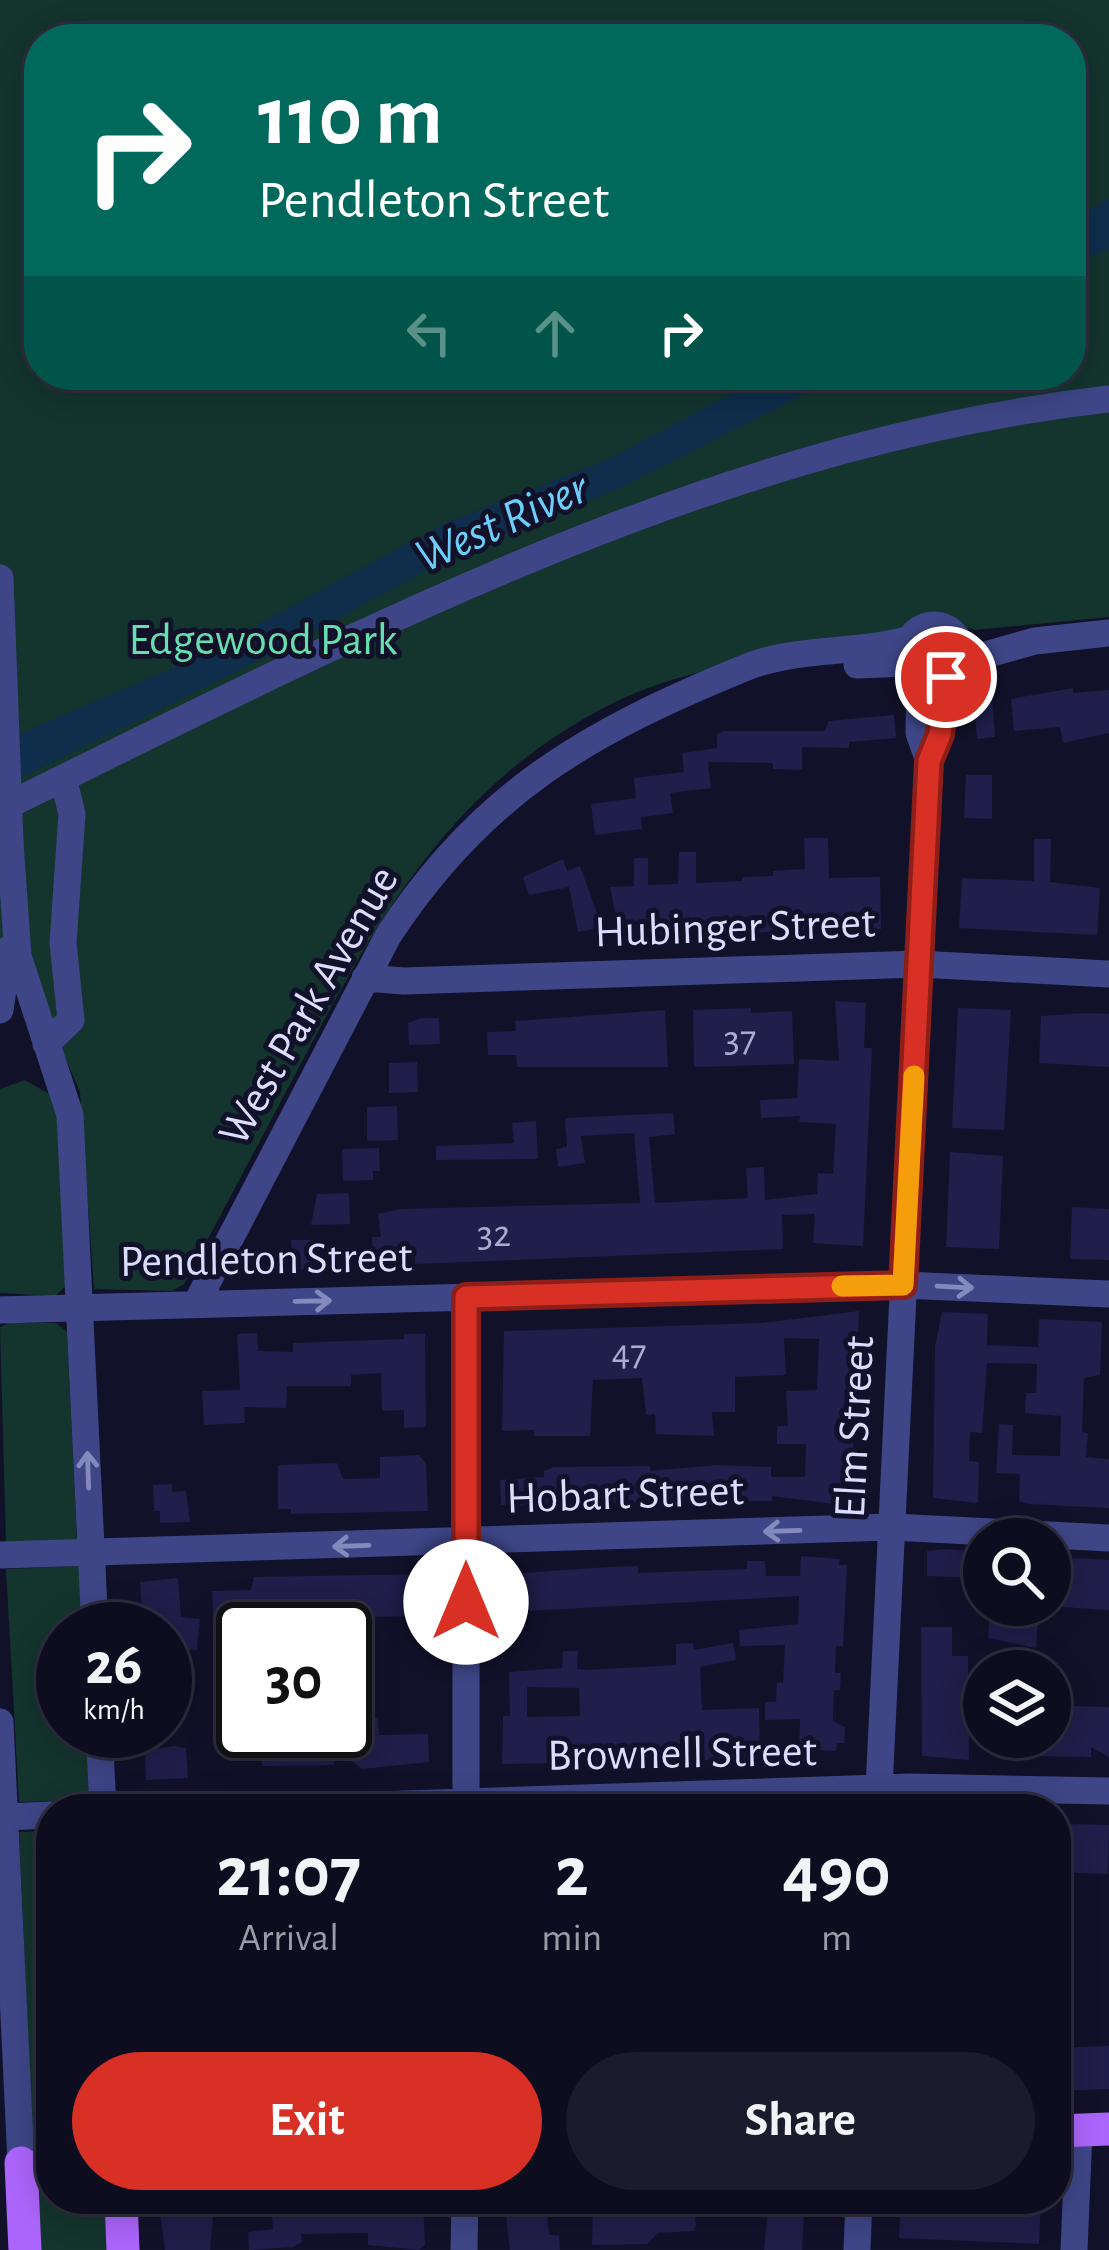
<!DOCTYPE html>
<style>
body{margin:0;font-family:"Alegreya Sans",sans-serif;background:#1c1b2d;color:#f1f3f6;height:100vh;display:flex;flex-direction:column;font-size:45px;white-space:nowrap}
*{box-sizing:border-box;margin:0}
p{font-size:39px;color:#9b9ca5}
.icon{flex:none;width:66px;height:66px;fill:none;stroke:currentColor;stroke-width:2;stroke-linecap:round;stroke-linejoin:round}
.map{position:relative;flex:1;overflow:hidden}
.side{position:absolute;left:36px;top:1794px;width:1035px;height:420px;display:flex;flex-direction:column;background:#0e0d20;border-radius:48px;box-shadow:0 6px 30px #0003,0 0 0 3px #2e2d3e}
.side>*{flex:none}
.guide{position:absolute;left:24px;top:24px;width:1062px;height:366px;border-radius:48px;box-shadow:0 6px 30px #0003,0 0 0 3px #2e2d3e;background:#00695c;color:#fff;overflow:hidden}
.buttons{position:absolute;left:963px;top:1518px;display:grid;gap:24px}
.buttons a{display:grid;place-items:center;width:108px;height:108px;border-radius:50%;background:#0e0d20;box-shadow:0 6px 30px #0003,0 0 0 3px #2e2d3e;font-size:60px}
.speed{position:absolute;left:36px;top:1602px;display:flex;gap:24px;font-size:60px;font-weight:700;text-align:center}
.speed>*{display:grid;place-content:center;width:156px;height:156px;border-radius:50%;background:#0e0d20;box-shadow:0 6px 30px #0003,0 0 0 3px #2e2d3e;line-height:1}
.speed small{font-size:30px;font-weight:400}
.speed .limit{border:6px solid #111;border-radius:18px;background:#fff;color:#111}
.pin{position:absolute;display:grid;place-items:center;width:102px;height:102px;color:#fff;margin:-51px;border:6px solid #fff;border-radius:50%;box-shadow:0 3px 12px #0007}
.me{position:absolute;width:132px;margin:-66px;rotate:0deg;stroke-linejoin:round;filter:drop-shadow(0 0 9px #0008)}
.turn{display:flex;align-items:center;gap:42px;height:252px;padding:0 36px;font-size:54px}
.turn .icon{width:156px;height:156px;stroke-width:2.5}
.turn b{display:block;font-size:84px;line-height:102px}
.lanes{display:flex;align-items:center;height:114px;padding:0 36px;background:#0003;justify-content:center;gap:60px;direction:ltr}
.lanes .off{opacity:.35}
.eta{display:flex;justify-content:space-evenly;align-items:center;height:204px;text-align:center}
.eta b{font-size:72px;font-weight:700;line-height:84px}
.button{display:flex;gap:24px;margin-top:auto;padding:24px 36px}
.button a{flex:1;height:138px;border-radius:72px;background:#d93025;color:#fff;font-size:48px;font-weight:700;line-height:138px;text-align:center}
.button a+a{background:#1c1b2d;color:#f1f3f6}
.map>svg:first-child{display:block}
.green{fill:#14342e;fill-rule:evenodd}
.water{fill:#0e2e4c}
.building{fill:#201e4a;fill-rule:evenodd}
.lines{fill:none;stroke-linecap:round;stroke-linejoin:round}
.minor{stroke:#3e4687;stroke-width:27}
.major{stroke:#ac65fb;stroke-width:33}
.minor-bridge{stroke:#3e4687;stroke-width:27}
.oneway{stroke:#858abd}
.route-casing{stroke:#8d1f18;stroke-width:30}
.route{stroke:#d93025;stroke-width:21}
.slow{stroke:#f59e0b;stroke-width:21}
.labels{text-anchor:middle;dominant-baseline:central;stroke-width:10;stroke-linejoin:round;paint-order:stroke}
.number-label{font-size:39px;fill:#acacd1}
.park-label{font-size:45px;fill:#67deae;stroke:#12112a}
.street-label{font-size:45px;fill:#dbdcfe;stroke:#12112a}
.water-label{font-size:48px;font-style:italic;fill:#6ccffb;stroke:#12112a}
</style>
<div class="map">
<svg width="1109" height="2250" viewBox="0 0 1109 2250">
<rect width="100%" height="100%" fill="#12112a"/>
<path class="green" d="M0,0H1109V617L974,630L933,617C919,622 906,632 892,636C795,661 702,658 609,705C454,785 382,910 304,1058C264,1133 224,1209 184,1284L172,1291L94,1289L80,1092L42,1004L0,986ZM39,39H1071V375H39Z
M25,1080L49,1094L57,1117L66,1286L55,1296L0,1293V1089Z
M9,1323H56L67,1332L77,1540L6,1543L0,1327Z
M80,1566L82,1629H63V1731H86L89,1800L19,1802L6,1569Z
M51,1831V2142L33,2143L19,1832Z
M51,2182V2199H108L110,2250H38L35,2183Z"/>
<path class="water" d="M1109,199V249L1071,266V219Z
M767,375H841L618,489L465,549L284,648L0,788V742L194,659L445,523L609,459Z"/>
<path class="building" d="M1073,688V693L1109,690V733L1063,743L1060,727L1014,731L1011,699Z
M992,697L995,737L977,739L974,704L976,698Z
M894,715L896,738L849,742V748L802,747V770L773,769V763L708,762L711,788L670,793L673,813L641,817L642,829L595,835L591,804L636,798L634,778L684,772L682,753L717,748V734L724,731H824L829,721Z
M966,775H992V819L964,818Z
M804,838H828L829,878L880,877L881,929L620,936L610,887L634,886V858H648V885L678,884L679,852H696V883L742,881V877L773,876V871L805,869Z
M1034,839H1051L1050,882L1100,888L1097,935L959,928L962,878L1034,881Z
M563,859L567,871L580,866L602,927L578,932L569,887L529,895L523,877Z
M835,1001L866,1003L864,1048H872L863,1246L813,1243L815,1214L782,1215L783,1249L415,1264V1258L373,1256L372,1237H381L378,1214L400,1209L640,1203L634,1133L581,1136L585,1163L558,1167L556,1149L567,1147L565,1118L673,1113L675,1134L649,1137L655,1203L748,1198L746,1168L764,1167L765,1200L817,1194L818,1173L833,1174L836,1124L799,1122L800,1116L761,1118L760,1100L797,1098L799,1059L839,1061Z
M751,1008V1013L792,1011L794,1064L694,1067L693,1010Z
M958,1008L1011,1010L1004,1130L952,1128Z
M665,1010L668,1067H517L516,1055H488L487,1032L516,1031L515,1021Z
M1086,1013L1109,1014V1067L1039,1063L1041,1016Z
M421,1018H439L440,1044L409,1045L408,1023Z
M417,1062L418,1092L389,1093V1063Z
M397,1106L398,1140L367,1141V1107Z
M536,1121L538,1159L436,1160V1146L514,1143L512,1123Z
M379,1148L380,1171H373V1180L343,1181L342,1149Z
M950,1152L1003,1156L999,1249L946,1247Z
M349,1193L350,1224L311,1225L317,1194Z
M1072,1207L1109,1209V1260L1070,1259Z
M291,1240H323L324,1269H292Z
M859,1311L851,1500L843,1499L842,1505L772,1496V1501L501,1505L500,1480L544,1477V1471L554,1467L650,1466V1471L717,1465L771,1467V1477H805L806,1444H777V1426H788L786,1391L817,1390L819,1339L784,1338L786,1375L735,1377V1412H712L714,1436L656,1434L655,1414L646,1415L642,1378L593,1380L590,1436H534V1430L502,1431L504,1331L761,1323Z
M942,1312L988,1314L987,1345L1038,1347L1039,1319L1102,1322L1100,1375L1084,1378L1082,1432L1088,1433L1086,1457L1109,1459V1508L1029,1504L1019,1501L1020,1474L996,1473L999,1424L1013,1425L1012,1455L1060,1456L1061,1416L1025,1413L1026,1393H1036L1037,1364L987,1363L982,1433L970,1432L969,1461L979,1462L978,1503L933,1498L935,1346Z
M257,1333L258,1351L293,1352V1343L404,1339V1334H425L426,1427L404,1428V1410L382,1411L381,1373L351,1375V1386H287L286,1408L244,1407L245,1423L204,1425L202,1391L240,1390L237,1334Z
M419,1455L426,1464L428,1511L291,1514V1509H278V1465L337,1463L343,1479L380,1478V1457Z
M172,1484V1492L186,1491L190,1522L160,1523V1511H154L153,1485Z
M946,1549L982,1552V1578L927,1576V1551Z
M801,1556L840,1559L839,1565H847L843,1646H836L835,1673H841L840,1690H834L833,1721L845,1727L844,1743H837L836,1751L799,1749L800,1719L765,1720V1702H776L777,1682L783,1683L785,1645L740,1646L739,1630L798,1624L799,1596L508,1612L507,1574L608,1567L638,1566V1573L747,1569V1561H765L766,1576H800Z
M1075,1558L1109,1560V1610L1061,1607L1064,1562Z
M427,1574L428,1616L241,1619V1630L214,1631L212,1591L251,1590L254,1577Z
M178,1578L181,1617L200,1619L197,1650L165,1652V1629H143L140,1582Z
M990,1605H1039L1036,1648L988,1638Z
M921,1627H952V1656H968L969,1760L922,1756Z
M693,1643L694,1650L733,1643L736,1660L700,1667L702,1710L759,1708L760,1759L502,1764L503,1716H510L509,1672L562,1668L563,1651H578L577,1669L586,1670L676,1665V1644ZM527,1687L579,1688L580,1716L527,1717Z
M223,1680H243V1739L223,1740Z
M1069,1706L1109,1707V1757L1091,1747V1757L1034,1756V1737H1050V1710L1068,1711Z
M378,1718L379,1735L428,1734L429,1762L362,1769L334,1748V1765L262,1766V1731H351L350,1720Z
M174,1746L186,1748L188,1778L146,1780L145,1750Z
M1064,1824L1109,1825L1108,1874L1056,1872V1826Z
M1109,2046V2089L1056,2091V2048Z
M504,2199H546L549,2235H559L560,2250H510Z
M624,2199H692L696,2225L694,2231L658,2233L647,2244L592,2245L593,2203Z
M769,2199H805L802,2250H764Z
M901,2199H934V2213L1006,2216L1007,2199H1041L1039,2244L899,2238Z
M181,2202L214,2204L210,2250H165L160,2211L166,2203Z
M423,2202L425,2245L419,2250L368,2245V2233L301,2234L302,2242L293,2247L249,2250L248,2232L273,2229L271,2206L371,2215H388V2203Z"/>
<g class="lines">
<path class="minor" d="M0,578L4,683
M907 652a27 27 0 1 1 54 0a27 27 0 1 1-54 0Z
M960,662L1035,641L1109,633
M857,665L909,663
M920,676L919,733L929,761
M0,809C352,637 714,443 1109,399
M10,843L18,956L70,1115L95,1629
M365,978L404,981L919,964L1109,974
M0,1010L9,949
M46,1044L71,1020L63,943L72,814L63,778
M196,1304L388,936C482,791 592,730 747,667C797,647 858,654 910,639
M0,1310L903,1285L1109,1294
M0,1555L892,1527L1109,1538
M0,1722L21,2163
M99,1731L103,1809
M257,1809L910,1787L1109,1791
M466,1809V1297
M878,1809L929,761L940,734L946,677
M4,1817L51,1815
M464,2250L465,2199
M857,2250L859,2199
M1074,2250L1079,2131"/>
<path class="major" d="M1056,2131L1109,2129
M21,2163L25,2250
M121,2199L123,2250"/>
<path class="minor-bridge" d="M4,683L10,843"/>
</g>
<defs><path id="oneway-shaft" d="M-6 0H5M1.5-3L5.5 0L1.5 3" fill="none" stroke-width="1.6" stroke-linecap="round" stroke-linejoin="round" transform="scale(3)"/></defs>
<g class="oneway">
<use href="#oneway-shaft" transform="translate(955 1287) rotate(3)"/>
<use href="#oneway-shaft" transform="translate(313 1301) rotate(-1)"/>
<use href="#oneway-shaft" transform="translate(88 1470) rotate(-92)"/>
<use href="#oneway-shaft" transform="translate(782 1531) rotate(178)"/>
<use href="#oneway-shaft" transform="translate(351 1546) rotate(178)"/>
</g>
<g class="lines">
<defs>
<path id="route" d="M466,1602V1297L903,1285L929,761L940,734L946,677"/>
</defs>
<use href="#route" class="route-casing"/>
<use href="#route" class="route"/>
<path class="slow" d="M842,1286L903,1285L914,1076"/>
</g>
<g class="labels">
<g class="number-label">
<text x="740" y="1039">37</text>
<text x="494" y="1234">32</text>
<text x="629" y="1353">47</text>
</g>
<g class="park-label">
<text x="263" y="640">Edgewood Park</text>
</g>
<g class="street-label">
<text transform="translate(735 928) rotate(-2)">Hubinger Street</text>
<text transform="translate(309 1006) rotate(-60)">West Park Avenue</text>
<text transform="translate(266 1260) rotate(-1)">Pendleton Street</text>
<text transform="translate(855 1427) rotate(-87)">Elm Street</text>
<text transform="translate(625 1495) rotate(-2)">Hobart Street</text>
<text transform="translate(682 1754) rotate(-1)">Brownell Street</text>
</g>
<g class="water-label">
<text transform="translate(502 523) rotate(-24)">West River</text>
</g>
</g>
</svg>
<div class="buttons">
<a><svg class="icon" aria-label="search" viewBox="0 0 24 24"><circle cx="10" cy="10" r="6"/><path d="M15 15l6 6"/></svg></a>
<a><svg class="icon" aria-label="layers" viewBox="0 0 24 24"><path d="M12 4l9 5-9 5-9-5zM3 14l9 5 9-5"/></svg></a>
</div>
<div class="speed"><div>26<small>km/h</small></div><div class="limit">30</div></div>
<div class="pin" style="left:946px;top:677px;background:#d93025"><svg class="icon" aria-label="arrive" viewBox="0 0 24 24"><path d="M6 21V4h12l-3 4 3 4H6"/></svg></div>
<svg class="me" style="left:466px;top:1602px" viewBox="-20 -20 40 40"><circle r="19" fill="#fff"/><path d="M0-13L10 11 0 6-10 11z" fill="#d93025"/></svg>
<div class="guide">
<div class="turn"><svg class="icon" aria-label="right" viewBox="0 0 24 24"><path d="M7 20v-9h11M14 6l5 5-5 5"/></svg><div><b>110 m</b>Pendleton Street</div></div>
<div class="lanes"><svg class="icon off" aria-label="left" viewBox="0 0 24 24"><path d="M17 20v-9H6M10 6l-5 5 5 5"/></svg><svg class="icon off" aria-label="ahead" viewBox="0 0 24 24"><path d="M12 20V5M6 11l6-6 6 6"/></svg><svg class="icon" aria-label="right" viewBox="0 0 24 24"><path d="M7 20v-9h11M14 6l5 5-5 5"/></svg></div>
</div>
<section class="side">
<div class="eta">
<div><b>21:07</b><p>Arrival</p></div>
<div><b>2</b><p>min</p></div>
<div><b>490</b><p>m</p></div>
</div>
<div class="button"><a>Exit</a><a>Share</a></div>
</section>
</div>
